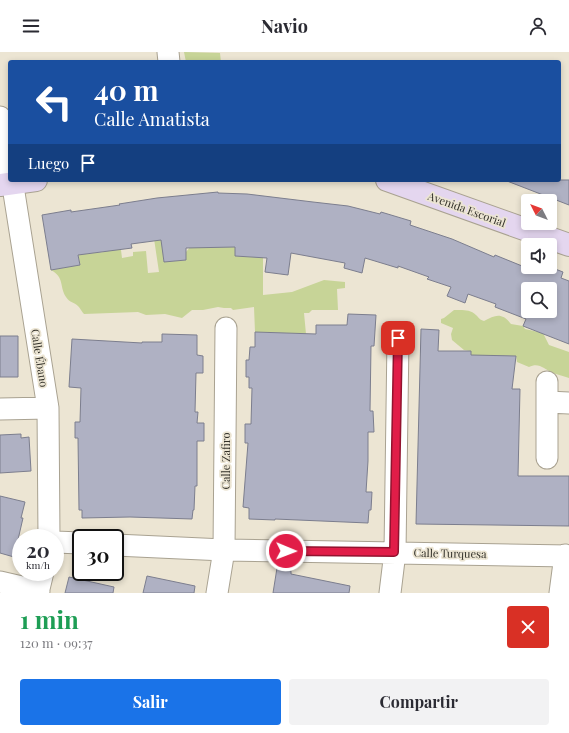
<!DOCTYPE html>
<html lang="es">
<meta charset="utf-8">
<style>
body{margin:0;font-family:"Playfair Display",serif;background:#f2f2f3;color:#2b2b33;height:100vh;display:flex;flex-direction:column;font-size:15px;white-space:nowrap}
*{box-sizing:border-box;margin:0}
p{font-size:13px;color:#7c7c81}
.icon{flex:none;width:22px;height:22px;fill:none;stroke:currentColor;stroke-width:2;stroke-linecap:round;stroke-linejoin:round}
.map{position:relative;height:541px;overflow:hidden}
.drawer{display:flex;flex-direction:column;background:#fff;flex:1}
.drawer>*{flex:none}
.guide{position:absolute;left:8px;top:8px;width:553px;height:122px;border-radius:4px;box-shadow:0 2px 6px #0003;background:#1a4fa0;color:#fff;overflow:hidden}
.needle{width:26px;rotate:312deg}
.buttons{position:absolute;left:521px;top:142px;display:grid;gap:8px}
.buttons a{display:grid;place-items:center;width:36px;height:36px;border-radius:4px;background:#fff;box-shadow:0 2px 6px #0003;font-size:20px}
.speed{position:absolute;left:12px;top:477px;display:flex;gap:8px;font-size:20px;font-weight:700;text-align:center}
.speed>*{display:grid;place-content:center;width:52px;height:52px;border-radius:50%;background:#fff;box-shadow:0 2px 6px #0003;line-height:1}
.speed small{font-size:10px;font-weight:400}
.speed .limit{border:2px solid #111;border-radius:6px;background:#fff;color:#111}
.pin{position:absolute;display:grid;place-items:center;width:34px;height:34px;color:#fff;margin:-17px;border-radius:8px;box-shadow:0 2px 6px #0006}
.me{position:absolute;width:44px;margin:-22px;rotate:91deg;stroke-linejoin:round;filter:drop-shadow(0 0 3px #0008)}
.turn{display:flex;align-items:center;gap:14px;height:84px;padding:0 20px;font-size:18px}
.turn .icon{width:52px;height:52px;stroke-width:2.5}
.turn b{display:block;font-size:28px;line-height:34px}
.then{display:flex;align-items:center;height:38px;padding:0 20px;background:#0003;gap:8px;font-size:15px}
.round{display:grid;place-items:center;flex:none;width:42px;height:42px;border-radius:4px;background:#f2f2f3}
.head{display:flex;align-items:center;justify-content:space-between;height:68px;padding:0 20px}
h1{font-size:24px;font-weight:700;line-height:30px;color:#1e9e55}
.action{display:flex;gap:8px;margin-top:auto;padding:8px 20px}
.action a{flex:1;height:46px;border-radius:4px;background:#1a73e8;color:#fff;font-size:16px;font-weight:700;line-height:46px;text-align:center}
.action a+a{background:#f2f2f3;color:#2b2b33}
header{display:flex;justify-content:space-between;align-items:center;height:52px;padding:0 20px;background:#fff;font-size:18px;font-weight:700}
.map>svg:first-child{display:block}
.green{fill:#c7d497}
.building{fill:#afb1c3;stroke:#7c7e8e;fill-rule:evenodd}
.lines{fill:none;stroke-linecap:round;stroke-linejoin:round}
.street-casing{stroke:#a9a291;stroke-width:23}
.secondary-casing{stroke:#a9a291;stroke-width:24}
.street{stroke:#fff;stroke-width:21}
.secondary{stroke:#e4d6ef;stroke-width:22}
.route-casing{stroke:#92132f;stroke-width:10}
.route{stroke:#e11d48;stroke-width:7}
.labels{text-anchor:middle;dominant-baseline:central;stroke-width:3.5;stroke-linejoin:round;paint-order:stroke}
.street-label{font-size:11px;fill:#312f28;stroke:#ece5d3}
</style>
<header><svg class="icon" aria-label="menu" viewBox="0 0 24 24"><path d="M4 6h16M4 12h16M4 18h16"/></svg>Navio<svg class="icon" aria-label="person" viewBox="0 0 24 24"><circle cx="12" cy="8" r="4"/><path d="M4 21q1-7 8-7t8 7"/></svg></header>
<div class="map">
<svg width="569" height="541" viewBox="0 0 569 541">
<rect width="100%" height="100%" fill="#ece5d3"/>
<path class="green" d="M184,0L220,1L221,10H186Z
M237,155L235,204L263,205V243L292,240L324,228L345,230V236L337,237L338,258H312L309,261H304L306,282L255,280L254,255L233,258L231,256H224L218,255L203,258H192L182,266L165,262L146,263L138,260L84,262C82,260 80,256 78,254C74,250 70,251 66,245C59,234 65,226 51,218L80,213L72,164H79L84,202L104,200L120,190L122,206L133,204V200L146,199L148,221L159,220L153,180H162L164,200L163,201L164,210L186,208V200L191,194Z
M454,258C462,258 470,257 476,263C479,266 480,268 484,269C495,263 502,260 511,272L523,274L525,277L543,281L549,293L569,300V326C564,324 558,323 553,321C544,317 539,310 529,315L517,310L516,304H471L470,299L464,298L452,288L451,282L453,276L441,271V267L444,266Z"/>
<path class="building" d="M508,128H569V153L507,129Z
M218,140V141L247,142L313,150L348,154L380,162L381,160L411,169L410,173L452,187L494,205L495,203L527,216L550,215L563,220L561,226L569,229V292L523,274L526,267L495,255L496,252L468,242L465,251L447,244L451,235L427,227L429,225L398,214V216L365,206L362,221L344,216L345,211L291,201L288,223L265,220L267,206L235,204V195L186,196V208L164,210L161,188L131,192L132,196L78,203L80,213L51,218L42,163L71,158V160L120,153L119,152L157,146ZM528,237H550V259H528Z
M348,262L376,263L374,294H371L370,359H373L374,380H368V409L366,440H372L371,458H369L368,471L275,467V468L249,467V456L243,455L248,391H245V372H251L252,336H249V325H246V308H249L250,295H255V280L316,282V273H347Z
M421,277L439,278L438,299H471V303L516,304L512,337H520L518,424H569V474L416,472Z
M162,282L197,283V303L203,304V321H196L195,360H198L197,371H204V389H197V434H195L194,458H193L192,467L130,465L82,466V458H79L78,386H75V370H80L81,336L69,335L72,287L142,291V290H162Z
M0,284H18V325H0Z
M21,382V386L29,385L31,419L0,421V383Z
M0,444L25,450L21,466H23L14,505L0,501Z
M277,516L291,519V522L350,534L349,541H273Z
M147,524L195,534L194,541H143Z
M69,525L114,535L113,541H65Z"/>
<g class="lines">
<defs>
<path id="street" d="M168,0L169,10
M0,65L10,119
M12,128L48,356L49,486
M548,350L569,351
M0,357L48,356
M547,406V330
M55,490L81,491
M115,493L224,498L569,504
M0,530L39,539
M38,541L43,520
M217,541L224,498L226,276
M390,541L395,500L398,286
M560,541L565,503"/>
<path id="secondary" d="M387,128L569,193
M0,133L36,128"/>
</defs>
<use href="#street" class="street-casing"/>
<use href="#secondary" class="secondary-casing"/>
<use href="#street" class="street"/>
<use href="#secondary" class="secondary"/>
</g>
<g class="lines">
<defs>
<path id="route" d="M286,499L394,500L398,286"/>
</defs>
<use href="#route" class="route-casing"/>
<use href="#route" class="route"/>
</g>
<g class="labels">
<g class="street-label">
<text transform="translate(467 157) rotate(20)">Avenida Escorial</text>
<text transform="translate(40 306) rotate(81)">Calle Ébano</text>
<text transform="translate(225 409) rotate(-90)">Calle Zafiro</text>
<text transform="translate(450 501) rotate(1)">Calle Turquesa</text>
</g>
</g>
</svg>
<div class="buttons">
<a><svg class="needle" viewBox="-14 -14 28 28"><path d="M0-13l5 13h-10z" fill="#e53935"/><path d="M0 13l5-13h-10z" fill="#7c7c81"/></svg></a>
<a><svg class="icon" aria-label="sound" viewBox="0 0 24 24"><path d="M4 9h4l5-4v14l-5-4H4zM17 9q2 3 0 6"/></svg></a>
<a><svg class="icon" aria-label="search" viewBox="0 0 24 24"><circle cx="10" cy="10" r="6"/><path d="M15 15l6 6"/></svg></a>
</div>
<div class="speed"><div>20<small>km/h</small></div><div class="limit">30</div></div>
<div class="pin" style="left:398px;top:286px;background:#d93025"><svg class="icon" aria-label="arrive" viewBox="0 0 24 24"><path d="M6 21V4h12l-3 4 3 4H6"/></svg></div>
<svg class="me" style="left:286px;top:499px" viewBox="-20 -20 40 40"><circle r="17" fill="#e11d48" stroke="#fff" stroke-width="3"/><path d="M0-11L8 9 0 5-8 9z" fill="#fff"/></svg>
<div class="guide">
<div class="turn"><svg class="icon" aria-label="left" viewBox="0 0 24 24"><path d="M17 20v-9H6M10 6l-5 5 5 5"/></svg><div><b>40 m</b>Calle Amatista</div></div>
<div class="then">Luego<svg class="icon" aria-label="arrive" viewBox="0 0 24 24"><path d="M6 21V4h12l-3 4 3 4H6"/></svg></div>
</div>
</div>
<section class="drawer">
<div class="head"><div><h1>1 min</h1><p>120 m · 09:37</p></div><a class="round" style="background:#d93025;color:#fff"><svg class="icon" aria-label="close" viewBox="0 0 24 24"><path d="M6 6l12 12M18 6L6 18"/></svg></a></div>
<div class="action"><a>Salir</a><a>Compartir</a></div>
</section>
